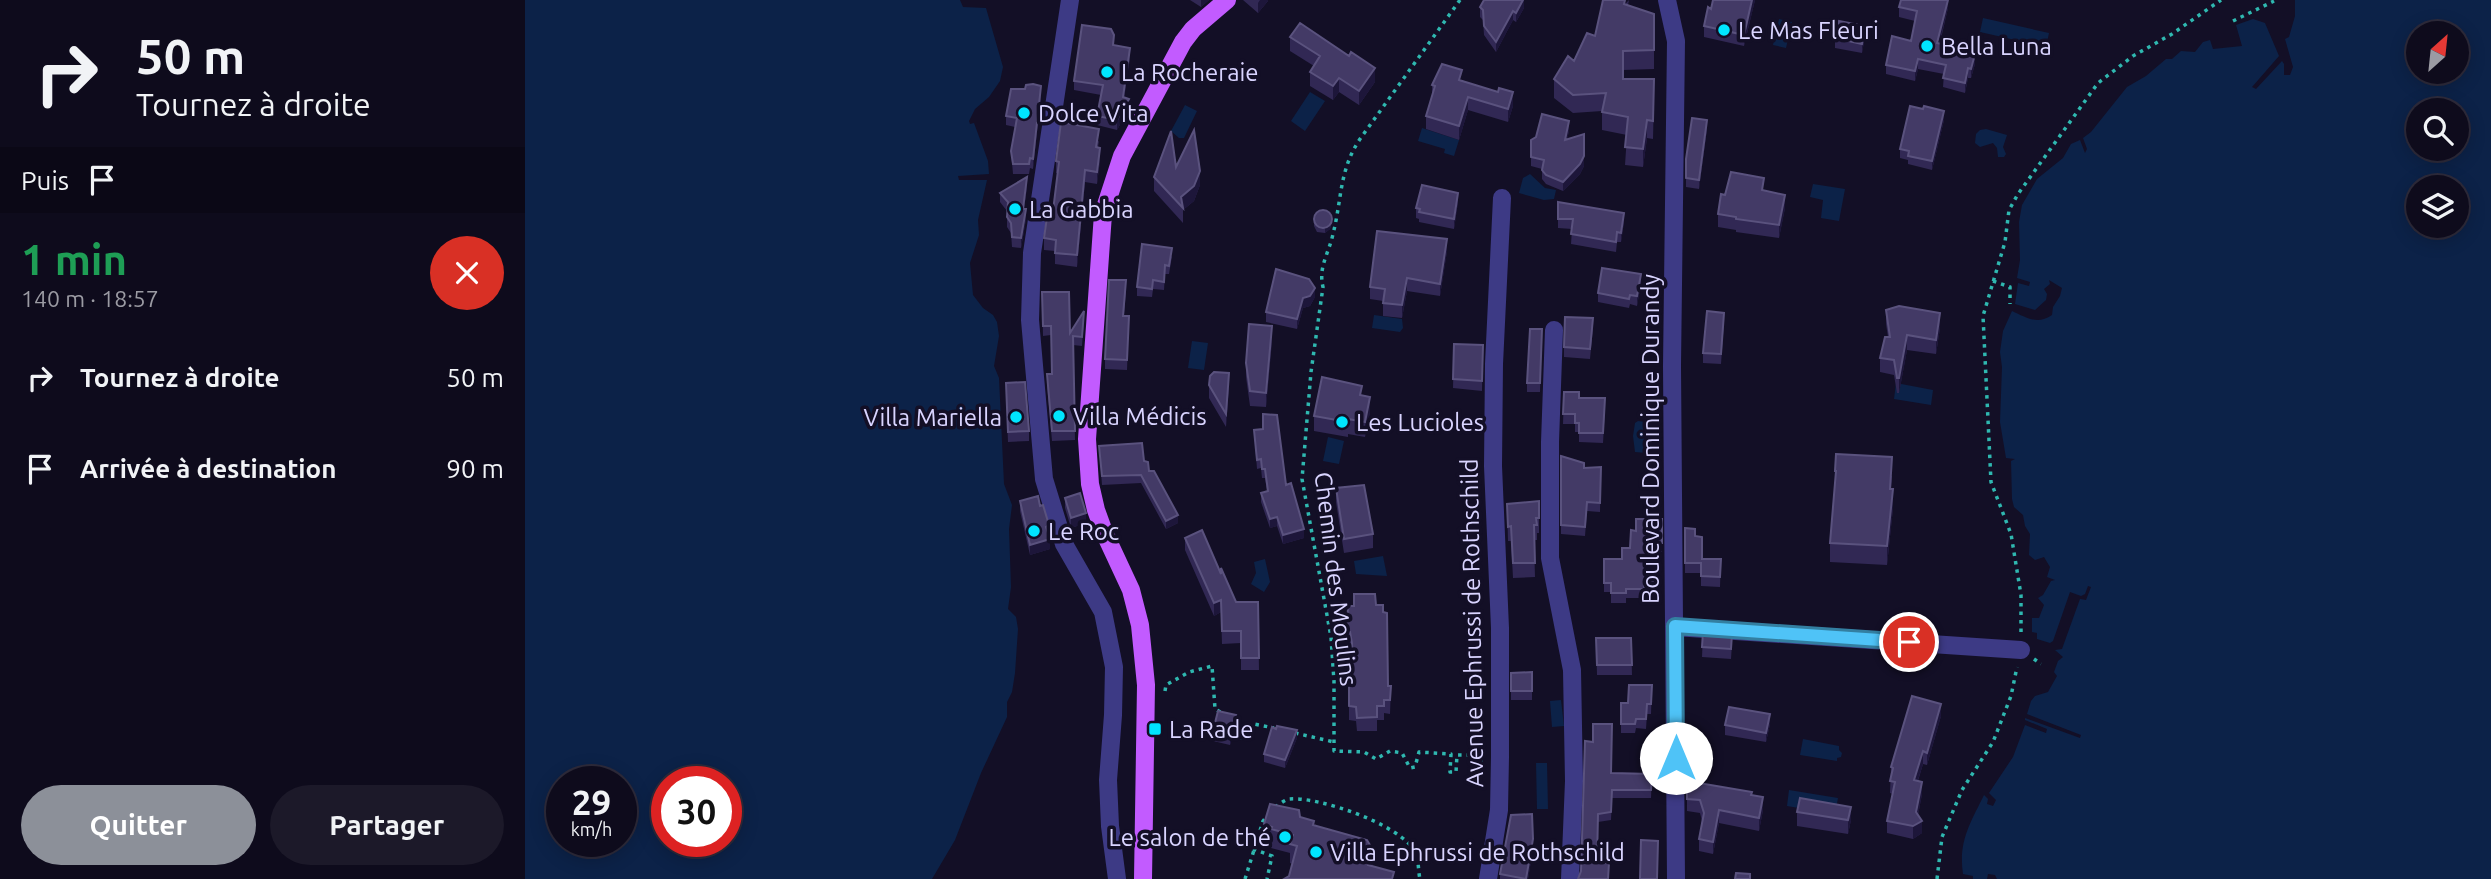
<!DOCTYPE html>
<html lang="fr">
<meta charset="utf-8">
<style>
body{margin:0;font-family:Ubuntu,sans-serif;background:#1c1929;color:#f1f3f6;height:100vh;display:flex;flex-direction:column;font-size:26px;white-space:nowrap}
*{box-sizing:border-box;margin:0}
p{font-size:23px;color:#9b9ba3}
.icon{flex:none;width:38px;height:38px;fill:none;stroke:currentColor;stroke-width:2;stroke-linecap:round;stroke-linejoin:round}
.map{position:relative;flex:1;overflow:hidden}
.sheet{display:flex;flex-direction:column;background:#0e0b1c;width:525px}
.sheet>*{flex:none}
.top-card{background:#0e0b1c;color:#f1f3f6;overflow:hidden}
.needle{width:46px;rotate:27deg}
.fabs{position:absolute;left:1881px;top:21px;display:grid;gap:14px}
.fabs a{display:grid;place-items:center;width:63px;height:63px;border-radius:50%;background:#0e0b1c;box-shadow:0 4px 18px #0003,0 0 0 2px #2e2b3b;font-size:35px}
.speed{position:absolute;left:21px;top:766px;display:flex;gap:14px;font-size:35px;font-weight:700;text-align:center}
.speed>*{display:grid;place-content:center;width:91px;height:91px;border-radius:50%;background:#0e0b1c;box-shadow:0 4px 18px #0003,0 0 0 2px #2e2b3b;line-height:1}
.speed small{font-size:18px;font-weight:400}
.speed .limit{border:10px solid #d22;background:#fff;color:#111}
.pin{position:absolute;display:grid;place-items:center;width:60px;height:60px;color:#fff;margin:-30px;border:4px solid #fff;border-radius:50%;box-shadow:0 2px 7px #0007}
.me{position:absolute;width:77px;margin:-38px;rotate:0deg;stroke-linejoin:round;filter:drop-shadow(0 0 5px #0008)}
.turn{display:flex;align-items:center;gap:24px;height:147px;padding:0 21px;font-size:32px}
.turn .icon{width:91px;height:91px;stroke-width:2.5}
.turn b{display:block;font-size:49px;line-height:60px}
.then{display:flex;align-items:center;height:66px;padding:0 21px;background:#0003;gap:14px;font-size:26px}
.round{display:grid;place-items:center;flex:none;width:74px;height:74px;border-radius:37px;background:#1c1929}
.summary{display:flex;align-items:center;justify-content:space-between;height:119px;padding:0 21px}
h1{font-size:42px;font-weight:700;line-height:52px;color:#1e9e55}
.button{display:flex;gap:14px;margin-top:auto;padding:14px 21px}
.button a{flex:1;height:80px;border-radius:42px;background:#8c9099;color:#fff;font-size:28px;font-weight:700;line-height:80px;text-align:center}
.button a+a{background:#1c1929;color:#f1f3f6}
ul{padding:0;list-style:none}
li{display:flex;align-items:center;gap:21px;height:91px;padding:0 21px}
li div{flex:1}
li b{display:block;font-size:26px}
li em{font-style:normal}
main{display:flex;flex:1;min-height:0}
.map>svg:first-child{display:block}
.water{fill:#0c2248;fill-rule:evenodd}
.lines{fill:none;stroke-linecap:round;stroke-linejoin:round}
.path{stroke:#2fb8b0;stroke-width:3.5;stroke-dasharray:3.5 5;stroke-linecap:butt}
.minor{stroke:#3d3a85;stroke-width:18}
.major{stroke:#c25bff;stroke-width:18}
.wall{fill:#312854}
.shaded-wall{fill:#1d163a}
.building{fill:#433a66;stroke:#5a527e;stroke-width:2}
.route-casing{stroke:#337fa1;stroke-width:18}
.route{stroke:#4fc3f7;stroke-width:12}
.poi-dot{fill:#00e5ff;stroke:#130f26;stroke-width:2.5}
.labels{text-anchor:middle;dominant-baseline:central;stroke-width:7;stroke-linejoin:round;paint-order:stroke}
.poi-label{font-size:24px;fill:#d9d4ff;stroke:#130f26;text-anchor:start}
.street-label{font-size:24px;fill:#d9d4ff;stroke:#130f26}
</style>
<main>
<section class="sheet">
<div class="top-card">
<div class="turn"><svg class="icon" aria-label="right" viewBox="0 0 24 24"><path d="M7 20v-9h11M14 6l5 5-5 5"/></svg><div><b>50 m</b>Tournez à droite</div></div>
<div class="then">Puis<svg class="icon" aria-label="arrive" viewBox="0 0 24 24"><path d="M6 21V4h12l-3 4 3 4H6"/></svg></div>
</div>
<div class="summary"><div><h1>1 min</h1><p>140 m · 18:57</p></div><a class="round" style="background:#d93025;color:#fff"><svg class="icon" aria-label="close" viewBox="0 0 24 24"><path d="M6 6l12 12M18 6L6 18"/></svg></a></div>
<ul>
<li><svg class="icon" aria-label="right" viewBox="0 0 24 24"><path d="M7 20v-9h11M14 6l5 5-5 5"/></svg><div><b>Tournez à droite</b></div><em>50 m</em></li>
<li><svg class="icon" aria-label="arrive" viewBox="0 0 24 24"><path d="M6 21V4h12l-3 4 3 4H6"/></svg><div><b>Arrivée à destination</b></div><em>90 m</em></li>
</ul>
<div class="button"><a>Quitter</a><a>Partager</a></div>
</section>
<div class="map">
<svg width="1966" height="879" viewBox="0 0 1966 879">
<rect width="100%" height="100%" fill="#130f26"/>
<path class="water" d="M0,0H435L438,7L461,8L478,67L475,81L464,97L450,109L444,121L445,124L449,123L463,161L464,174L433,176L434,180H462L453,220L454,235L445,263L448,295L458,308L468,315L472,322L474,336L469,366L474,378L479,484L487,505L484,529L486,587L483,609L491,617L493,629L490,673L487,692L482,702V717L456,773L430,840L407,879H0ZM37,782H96V842H37ZM142,782H201V842H142Z
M1770,0H1966V879H1472L1470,875L1463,874L1462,879H1448V876L1438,874C1433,841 1446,822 1459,795L1463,799L1462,804L1468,806L1471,800L1464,793L1488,757L1500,725L1521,733L1522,729L1500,720V718L1555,738L1556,735L1502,714L1506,701L1510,696L1523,692L1532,676L1529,672L1533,661L1538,657L1530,650L1537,649L1555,599L1561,600L1566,587L1563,586L1560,594L1556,596L1545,592L1528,641L1525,643L1512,639V633L1507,632V618H1514L1519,605L1513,598L1518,595L1526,581L1530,580L1522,577L1525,567L1519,557L1510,560L1504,555L1505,534L1500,526L1498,515L1489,507L1487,499L1486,461L1490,459L1481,458L1475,422L1477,367L1475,352L1478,331L1487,311C1502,318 1513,325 1527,315L1528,307L1535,296L1537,288L1524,280L1525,284L1519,289L1522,294L1521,300L1510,310L1490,304L1493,283L1504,286L1505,282L1492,278L1495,260L1494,222L1497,205L1512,179L1538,158L1546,144L1555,140L1560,153L1562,149L1558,138L1566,132L1602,87L1621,76L1641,59H1647L1656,51L1670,52L1678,42L1685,40L1688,49L1717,46L1711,25L1728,19L1740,23L1754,56L1727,87L1731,89L1757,61L1759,64V75H1765L1768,67L1760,39L1764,37L1770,16ZM1894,33H1932V72H1894ZM1894,110H1932V149H1894ZM1894,187H1932V226H1894Z
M1458,18L1524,33L1521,47L1455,32Z
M1254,19L1267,22L1261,48L1248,45Z
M785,92L800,101L780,131L766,121Z
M660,105L672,111L659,138H654L646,131Z
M897,128L934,140L929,156L919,153L920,149L893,141Z
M1461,129L1482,135L1478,147L1481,154L1479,157H1473L1472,148L1468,143L1455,147L1450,143L1451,134L1455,130Z
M1005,174L1020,188L1031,190L1029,199L1019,200L994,193L998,178Z
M1288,184L1320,189L1314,221L1296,218L1298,200L1285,197Z
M849,315L877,319L878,328L875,332L847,328Z
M667,341L683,343L679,370L663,368Z
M1371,383L1408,390L1406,405L1369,399Z
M1113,421L1121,422V453L1110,452L1108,436L1110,423Z
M803,437L819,441L814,464L798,461Z
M858,556L862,576L831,574L829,561Z
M740,559L745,582L739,592L726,584L731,573L729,562Z
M1036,700L1039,726L1027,727L1025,701Z
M1278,739L1314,746V750L1317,753L1316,757L1312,758V761L1275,755Z
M1011,763H1022L1023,809H1012Z
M1264,790L1313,798L1310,814L1262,806Z"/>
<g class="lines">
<path class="path" d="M935,0L835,139C814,170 817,199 808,234C804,253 793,267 798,287L786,372L777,479L806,637L809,681V751L839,752L851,759L865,751L877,753L885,768L890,767L894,752L926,754L925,772H931L932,755H946L948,769L952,772L957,758
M1708,21L1749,1
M1468,281L1485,287V304
M1496,632V595L1486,534L1466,482L1458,316L1480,242L1484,210L1493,194L1573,83L1608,56L1647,34L1696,0
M1509,659L1516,664
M640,691L641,685L664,672L687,666L690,709L697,713
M707,719L714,722L712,738L725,736L729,724L749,728
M770,733L809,742
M750,807C754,805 759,800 764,799C793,796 877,825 890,852C894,859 893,871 895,879
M728,849L747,856L742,879
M720,879L738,821L742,816
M1412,879L1417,837L1437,790L1468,742L1486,696L1492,667"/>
<path class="minor" d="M545,0L507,253L505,320L519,479L539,544L578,612L589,667L588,715L583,780L585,826L592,879
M1142,0L1151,41L1147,366L1151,879
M1029,330L1025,442V558L1047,670L1049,781L1045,879
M1150,627L1496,650
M963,879L974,810L975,757V628L968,466L969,364L977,198"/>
<path class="major" d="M618,879L621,685L615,625L606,590L579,532L571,510L565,484L562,439L578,214L597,156L658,42L668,29L702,0"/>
</g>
<path class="wall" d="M665,0H684L676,7Z
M718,0H743V1L733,13Z
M999,0V8L991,22L988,20L971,52L959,35L958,20L955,17V7Z
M1104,0L1103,5L1129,14V69L1098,70V79L1129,97L1128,139L1122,138L1118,167L1100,165L1102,135L1077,130V111L1048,113L1029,98V79L1049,61L1070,36Z
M1188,0H1230L1219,46L1179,37V26L1186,9Z
M1374,7L1423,8L1415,43L1447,53L1450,64L1446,78H1443L1440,93L1418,87L1419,74L1393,69L1390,81L1361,74V65L1386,41L1390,21L1374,17Z
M1340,36L1337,53L1310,48V38Z
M765,37L850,82L834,105L814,92L808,100L785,86V72L789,66L765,51Z
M589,46L605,58L599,98L604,108L592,130L572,125V116L576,95L549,90V81Z
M937,80L988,106L983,122L943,110L934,140L901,129V116L907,95V85Z
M516,95L508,169L505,168L504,174H488L486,151L490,127L481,125V116Z
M1419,120L1407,170L1383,164V160L1375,158V149Z
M1182,129L1174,189L1161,187V159Z
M1044,131L1042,139L1059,166L1055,174L1038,191L1021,184L1017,179V169L1006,166V140Z
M574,141L573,147L575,160L572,184L560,182L552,267L530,264V251L519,250V238L528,211L533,173H531V161Z
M651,167L675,185L669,201L658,210V223L629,191V177Z
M502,187L499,209L501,219L496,248L487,247L486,233L482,227V211L475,202V193Z
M1239,190L1260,208L1254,238L1211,232V230L1193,227V214L1200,195Z
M933,202L929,229L894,222V219L891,218V208Z
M1033,202L1099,222L1096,242H1092L1091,252L1046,244L1047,229L1033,228Z
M789,221L807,222L805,229L800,233L792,232L789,226Z
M922,251L915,296L882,291L877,318L858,316V301L845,299V287Z
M647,256L644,274H640L639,290L628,289L627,297L612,296V287Z
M1116,283L1112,306L1105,304L1104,308L1073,302V293Z
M601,290L599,316H604L602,370L580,369V359Z
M517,292L545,333L559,320L557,346L548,345L550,440L527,441L522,384V374H527L526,335L518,336Z
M790,297L785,306L778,308L772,329L741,322V312Z
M1361,310L1415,328L1411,354L1382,350L1374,393H1372L1369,375L1355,372V358L1363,337L1361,324Z
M1199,322L1196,364L1178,363V353Z
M1068,328L1065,359L1039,357V347Z
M1017,329L1015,392H1002V383Z
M747,341L741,407L725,406L721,377V363Z
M929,344L958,345L957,391L928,388Z
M684,385H704L701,427L684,398Z
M1039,392L1080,408L1078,443L1054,442V432H1050V424H1038Z
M481,393L504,431V441L483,442Z
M837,396L845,412L840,437L823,434V437L789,431V416Z
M729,430L761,485L779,538L758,544L752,526L745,528L736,502V493L742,491L740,478H737L736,468L732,469Z
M574,446L619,461L653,523L641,529L616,483L577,485Z
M1036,456L1059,468L1076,467L1075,512L1062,511L1060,536L1036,534Z
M1310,471L1367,476L1366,489L1368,508L1362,565L1305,562V543L1310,490Z
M811,488L848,534V548L819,553L811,502Z
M540,498L561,523L546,528L540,508Z
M495,501L515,506L524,535V536L525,549L505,555L495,511Z
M1014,501V533H1012V540H1009L1010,577L988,578L986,541H983L982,504Z
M1137,519V552H1129L1128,592H1119V598H1101V603H1086V592H1079V559H1097L1105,548Z
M1160,528L1170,536L1177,559H1196L1195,587L1176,586V573H1160Z
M660,538L696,574L711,602H733L734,670H716V643L697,644L696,612L689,616L660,550Z
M851,605L863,686H866L865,714L859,713V720H852V731H832L831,721L824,720V680L827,670V656L825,646H822L823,606Z
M1178,632L1207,644L1206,659L1177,657Z
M1071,638H1106L1107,675H1072Z
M1007,672V700H986V673Z
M1127,685L1126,714H1122L1121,729L1111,728L1110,733H1096V703H1103Z
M1416,716L1402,765L1398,764L1393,781L1397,794L1393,815L1397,833L1388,839L1362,833V821L1368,794L1365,793L1366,767Z
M1245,724L1241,742L1200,735V725Z
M711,725L705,745L688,741V731Z
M772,738L760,768L739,762V754Z
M1060,741L1087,773L1127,774L1126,798H1087L1086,820L1073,822L1056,871Z
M1162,781L1227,795L1238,810L1234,831L1194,823L1188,854L1174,851V839L1177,821L1175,813L1162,811Z
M1272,812L1326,820L1323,834L1272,826Z
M775,817L789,825L848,866L869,879L764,876L768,864L765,863V853L746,848V845L739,843V824Z
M1008,849L1003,879H975V874Z"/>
<path class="shaded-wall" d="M676,0H684L676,7Z
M735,0H743V1L733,13V3Z
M998,0H999V8L991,22V13Z
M1227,0H1230L1219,46V35Z
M1423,0V8L1412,52V43Z
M988,11V20L971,52V42Z
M1340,26V36L1337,53V44Z
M605,48V58L598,107V97Z
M1450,54V64L1446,78V69Z
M1393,59V69L1390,81V71Z
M850,68V82L834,105V91Z
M1443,68V78L1440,93V83Z
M814,78V92L808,100V86Z
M516,86V95L508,169V159Z
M988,92V106L983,122V109Z
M943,97V110L934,140V126Z
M604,99V108L592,130V120Z
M1419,111V120L1407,170V161Z
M1122,120V138L1118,167V149Z
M1182,120V129L1174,189V180Z
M1044,121V131L1040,149V140Z
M1059,134V166L1055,174L1038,191V182Z
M575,148V160L572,184V172Z
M560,170V182L552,267V255Z
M675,171V185L669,201L658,210L656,197Z
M502,177V187L498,218V209Z
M933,193V202L929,229V219Z
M1260,195V208L1254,238V225Z
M501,209V219L496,248V238Z
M1099,213V222L1096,242V233Z
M807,217L805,229L800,233V228Z
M922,239V251L915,296V284Z
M1116,274V283L1112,306V296Z
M882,278V291L877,318V305Z
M790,288V297L785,306L778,308L772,329V319L778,298Z
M1415,313V328L1411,354V340Z
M747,326V341L741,407V393Z
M1382,335V350L1374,393V378Z
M704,373V385L701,427V414Z
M845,397V412L840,437V422Z
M1368,489V508L1362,565V546Z
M561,513V523L546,528V518Z
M653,515V523L641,529V521Z
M752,517V526L745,528V519Z
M779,529V538L758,544V535Z
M525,539V549L505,555V545Z
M696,600V612L689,616V603Z
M1416,704V716L1402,765V753Z
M1245,714V724L1241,742V733Z
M711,715V725L705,745V735Z
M772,730V738L760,768V760Z
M1398,751V764L1389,792V780Z
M1397,782V794L1391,825V812Z
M1238,797V810L1234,831V818Z
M1326,807V820L1323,834V820Z
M1194,810V823L1188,854V842Z
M1397,821V833L1388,839V826Z
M1008,839V849L1003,879H1001Z
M848,850V868L843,865Z"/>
<path class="building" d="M959,0H998L991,13L988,11L971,42L959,26L958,10L955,7Z
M1078,0H1100L1099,4L1129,14V50L1098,51V79H1129L1128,121L1122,120L1118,149L1100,147L1103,117L1077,112L1081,93L1048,95L1029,79L1043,56L1049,61L1062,33L1070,36Z
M1188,0H1227L1219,35L1179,26L1183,7L1186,9Z
M1376,0H1423L1412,43L1447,51L1446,53L1450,54L1446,69L1443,68L1440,83L1418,78L1421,65L1393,59L1390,71L1361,65L1367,36L1386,41L1392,11L1374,7Z
M1314,21L1340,26L1337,44L1310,38Z
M775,23L824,56L826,52L850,68L834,91L814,78L808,86L785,72L795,56L765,37Z
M557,25L586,29L589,35L588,45L605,48L598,97L604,99L592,120L572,116L578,85L549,81Z
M917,64L937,70L934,80L973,92L974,88L988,92L983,109L943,97L934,126L901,116L910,86L907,85Z
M508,84L516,86L508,159L505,158L504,164H488L486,151L492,118L481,116L486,89H500L501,85Z
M1385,106L1398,109L1399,106L1419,111L1407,161L1383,156L1384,151L1375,149Z
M1017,114L1044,121L1040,140L1059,134V156L1055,164L1038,182L1021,175L1017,170L1019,160L1006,157V140L1011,137Z
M1167,118L1182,120L1174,180L1161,178V159Z
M536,122L574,129L571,147L575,148L572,172L560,170L552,255L530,253L531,240L519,238L523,210L528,211L534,162L531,161Z
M669,130L675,171L669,186L656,197L658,208L629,177L646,131L651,167Z
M1206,172L1239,178L1237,190L1260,195L1254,225L1211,219V217L1193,214L1196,194L1200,195Z
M502,177L498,209H501L496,238L487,237L486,223L482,217L483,202L475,193Z
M897,185L933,193L929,219L894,212L895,209L891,208Z
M1033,202L1099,213L1096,233L1092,232L1091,242L1046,234L1048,219H1033Z
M789 219a9 9 0 1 1 18 0a9 9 0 1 1-18 0Z
M852,231L922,239L915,284L882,278L877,305L858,303L860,289L845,287Z
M617,244L647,248L644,266L640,265L639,282L628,280L627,289L612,287Z
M1077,268L1116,274L1112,296L1105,295L1104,299L1073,293Z
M751,269L784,279L790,288L785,296L778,298L772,319L741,312Z
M584,280H601L598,316H604L602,360L580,359Z
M517,292H544L545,333L559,311L557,337L548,336L550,431H527L522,374H527L526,326H518Z
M1374,306L1415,313L1411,340L1382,335L1374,378H1372L1369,360L1355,358L1360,337H1365L1361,310Z
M1182,311L1199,313L1196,354L1178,353Z
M1040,317L1068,318L1065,349L1039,347Z
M724,324L747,326L741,393L725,391L721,363Z
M1005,329H1017L1015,383H1002Z
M929,344L958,345L957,381L928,379Z
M689,372L704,373L701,414L684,385L685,376Z
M797,377L837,386L835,395L845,397L840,422L823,419V422L789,416Z
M500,382L504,431L483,432L481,383Z
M1039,392H1054V398H1080L1078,433H1054V423H1050V414H1038Z
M738,414L752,415L761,485L766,483L779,529L758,535L752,517L745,519L736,493L743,491L740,469H737L736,459L732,460L729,430L738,429Z
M617,443L619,461L623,462L624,471H629L653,515L641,521L616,475L577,476L574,446Z
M1311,454L1367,457L1365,489H1368L1362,546L1305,543L1311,471H1310Z
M1036,456L1059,463V468L1076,467L1075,503L1062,502L1060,527L1036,525Z
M839,485L848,534L819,539L811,488Z
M555,493L561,513L546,518L540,498Z
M513,496L515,506L518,505L524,525L521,527L525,539L505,545L495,501Z
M1014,501V518H1011L1012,525H1009L1010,563H988L986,526L983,527L982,504Z
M1111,519H1137V543H1129L1128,583H1119V589H1101V593H1086V583H1079V559H1097V548H1105L1106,530L1111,531Z
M1160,528L1170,529V536L1177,537V559H1196L1195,577L1176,576V563H1160Z
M677,530L696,574V568L711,602H733L734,658H716V631H697L696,600L689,603L660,538Z
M829,594H850L851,605H858V612L862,613L863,686H866L865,700H859V706H852V717L832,718L831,707L824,706V680L827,669V643L825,632H822L823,606H829Z
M1178,632L1207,634L1206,649L1177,647Z
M1071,638H1106L1107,665H1072Z
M1007,672V691H986V673Z
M1104,685H1127L1126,704H1122L1121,719H1111L1110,724H1096V703H1103Z
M1387,696L1416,704L1402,753L1398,751L1389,780L1397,782L1391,812L1397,821L1388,826L1362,821L1370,782L1365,781L1368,768L1366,767Z
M1204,707L1245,714L1241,733L1200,725Z
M693,711L711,715L705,735L688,731Z
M1068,724H1087L1086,773L1127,774L1126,790H1087L1086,812L1073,814L1072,862L1084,863L1083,879H1053L1056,871L1060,741L1068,742Z
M752,726L772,730L760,760L739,754L747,727L751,729Z
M1162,781L1227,792L1226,795L1238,797L1234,818L1194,810L1188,842L1174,839L1179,813L1175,800L1162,799Z
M1275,798L1326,807L1323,820L1272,812Z
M745,804L774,810L775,817L789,821L788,825L842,840L848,850L843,865L869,872L867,879H759L764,876L772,846L765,844L768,835L746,829L747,827L739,824Z
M1007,814L1008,839L1001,879L975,874L986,815Z
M1116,840L1133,841L1132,879H1115Z
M1211,873L1225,874V879H1210Z"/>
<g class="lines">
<defs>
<path id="route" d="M1151,758L1150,626L1384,642"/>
</defs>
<use href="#route" class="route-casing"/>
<use href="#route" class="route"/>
</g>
<g class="poi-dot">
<circle cx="1199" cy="30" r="7"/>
<circle cx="1402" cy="46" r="7"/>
<circle cx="582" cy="72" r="7"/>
<circle cx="499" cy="113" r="7"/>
<circle cx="490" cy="209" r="7"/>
<circle cx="534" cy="416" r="7"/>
<circle cx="491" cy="417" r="7"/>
<circle cx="817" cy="422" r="7"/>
<circle cx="509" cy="531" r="7"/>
<rect x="623" y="722" width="14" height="14" rx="3.5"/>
<circle cx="760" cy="837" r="7"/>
<circle cx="791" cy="852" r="7"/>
</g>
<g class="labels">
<g class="poi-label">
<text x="1213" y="30">Le Mas Fleuri</text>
<text x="1416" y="46">Bella Luna</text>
<text x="596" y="72">La Rocheraie</text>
<text x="513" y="113">Dolce Vita</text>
<text x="504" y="209">La Gabbia</text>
<text x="548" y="416">Villa Médicis</text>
<text x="477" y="417" text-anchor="end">Villa Mariella</text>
<text x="831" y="422">Les Lucioles</text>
<text x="523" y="531">Le Roc</text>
<text x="644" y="729">La Rade</text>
<text x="746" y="837" text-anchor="end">Le salon de thé</text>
<text x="805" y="852">Villa Ephrussi de Rothschild</text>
</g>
<g class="street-label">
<text transform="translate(1125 439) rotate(-90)">Boulevard Dominique Durandy</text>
<text transform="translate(811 579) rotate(83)">Chemin des Moulins</text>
<text transform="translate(947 623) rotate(-91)">Avenue Ephrussi de Rothschild</text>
</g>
</g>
</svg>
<div class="fabs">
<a><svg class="needle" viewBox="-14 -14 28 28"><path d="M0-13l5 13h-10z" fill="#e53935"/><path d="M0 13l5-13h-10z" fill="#9b9ba3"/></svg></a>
<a><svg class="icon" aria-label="search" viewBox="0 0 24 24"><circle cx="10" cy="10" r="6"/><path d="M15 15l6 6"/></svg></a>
<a><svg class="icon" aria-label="layers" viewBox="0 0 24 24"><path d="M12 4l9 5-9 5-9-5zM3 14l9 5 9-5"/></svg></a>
</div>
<div class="speed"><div>29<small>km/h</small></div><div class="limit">30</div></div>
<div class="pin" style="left:1384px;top:642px;background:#d93025"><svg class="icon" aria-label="arrive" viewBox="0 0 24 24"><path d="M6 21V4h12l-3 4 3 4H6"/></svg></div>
<svg class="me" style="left:1151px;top:758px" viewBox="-20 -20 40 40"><circle r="19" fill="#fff"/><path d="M0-13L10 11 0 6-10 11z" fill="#4fc3f7"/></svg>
</div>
</main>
